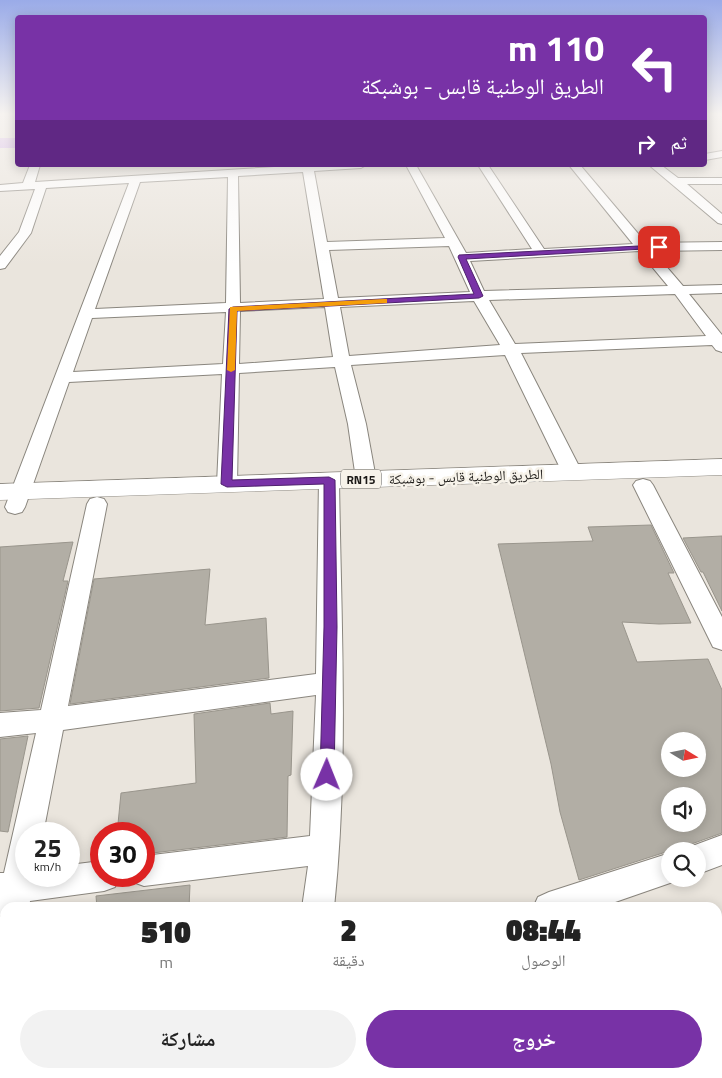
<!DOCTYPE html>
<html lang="ar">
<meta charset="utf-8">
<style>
body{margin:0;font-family:"Titillium Web","Noto Naskh Arabic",sans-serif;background:#f2f2f2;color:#222;direction:rtl;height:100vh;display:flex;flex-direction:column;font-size:19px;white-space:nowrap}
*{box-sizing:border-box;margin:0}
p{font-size:16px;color:#767676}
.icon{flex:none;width:28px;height:28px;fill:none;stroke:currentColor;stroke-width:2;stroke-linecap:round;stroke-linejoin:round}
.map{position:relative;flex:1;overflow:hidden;direction:ltr}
.details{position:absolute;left:0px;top:902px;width:722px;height:176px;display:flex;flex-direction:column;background:#fff;border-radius:15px 15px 0 0;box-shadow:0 2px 12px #0003;direction:rtl}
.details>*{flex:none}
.top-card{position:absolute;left:15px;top:15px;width:692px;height:152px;border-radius:5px;box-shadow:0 2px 12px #0003;direction:rtl;background:#7832a6;color:#fff;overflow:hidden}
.needle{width:32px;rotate:100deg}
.fabs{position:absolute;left:661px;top:732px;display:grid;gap:10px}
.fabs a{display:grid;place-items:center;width:45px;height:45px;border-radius:50%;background:#fff;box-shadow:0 2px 12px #0003;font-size:25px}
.speed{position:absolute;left:15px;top:822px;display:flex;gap:10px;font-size:25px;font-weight:700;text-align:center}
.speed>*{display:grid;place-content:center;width:65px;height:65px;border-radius:50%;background:#fff;box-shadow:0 2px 12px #0003;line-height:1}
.speed small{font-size:12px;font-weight:400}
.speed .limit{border:8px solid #d22;background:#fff;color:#111}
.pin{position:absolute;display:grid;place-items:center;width:42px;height:42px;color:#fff;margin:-21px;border-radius:10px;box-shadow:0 2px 8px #0006}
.me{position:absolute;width:55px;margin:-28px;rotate:1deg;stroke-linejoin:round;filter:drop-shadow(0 0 4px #0008)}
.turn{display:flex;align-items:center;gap:18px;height:105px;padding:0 20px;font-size:22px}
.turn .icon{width:65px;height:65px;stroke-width:2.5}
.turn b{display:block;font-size:35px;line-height:42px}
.then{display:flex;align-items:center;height:48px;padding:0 20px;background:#0003;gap:10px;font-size:19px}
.eta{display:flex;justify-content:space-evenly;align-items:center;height:85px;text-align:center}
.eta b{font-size:30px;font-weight:800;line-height:35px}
.cta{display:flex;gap:10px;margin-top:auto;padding:10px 20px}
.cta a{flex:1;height:58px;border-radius:30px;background:#7832a6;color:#fff;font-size:20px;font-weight:800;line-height:58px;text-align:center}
.cta a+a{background:#f2f2f2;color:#222}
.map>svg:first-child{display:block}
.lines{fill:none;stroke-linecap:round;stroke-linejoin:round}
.river{fill:#c69de9;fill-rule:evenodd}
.building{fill:#b2aea5;stroke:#99958c;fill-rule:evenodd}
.minor-casing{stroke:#8a867e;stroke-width:2}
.primary-casing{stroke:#8a867e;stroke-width:1}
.minor{fill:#fff;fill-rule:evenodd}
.primary{fill:#fff;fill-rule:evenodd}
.route{fill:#7832a6;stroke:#4e206c}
.slow{fill:#f59e0b}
.labels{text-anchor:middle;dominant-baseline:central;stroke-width:5;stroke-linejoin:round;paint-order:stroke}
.shield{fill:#f7f3ea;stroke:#5d5a56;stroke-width:1}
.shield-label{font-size:12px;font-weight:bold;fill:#1b1916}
.street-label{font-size:14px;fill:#1b1916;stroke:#f7f3ea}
</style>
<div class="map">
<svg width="722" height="1078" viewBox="0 0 722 1078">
<rect width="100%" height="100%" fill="#eae5dd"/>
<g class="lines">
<path class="river" d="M0,138H18V148H0Z"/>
</g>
<path class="building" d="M651,525L674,573H668L691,623L659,624L622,622L637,662L708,659L722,690V833L686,846L684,851H669L579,880L560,812L551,764L498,544L593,541L588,527ZM670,741H698V769H670ZM670,796H698V824H670Z
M722,536V611L703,572H701L683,538Z
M73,542L63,581H68L39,708L0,711V547Z
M210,569L205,625L266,618L269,678L70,704L94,579Z
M270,703L271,714L293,711L291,775L288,776L287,837L144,854V834H117L121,793L196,783L194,714Z
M28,736L8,832L0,831V739Z
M190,885L189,908H97L96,896Z"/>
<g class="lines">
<defs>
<path id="minor" d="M722,151V157L705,160V154Z
M30,165H40L35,182L307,165H366L361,168L314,171L327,242L445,238L406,165H416L466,253L532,249L478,165H488L544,249L633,244L569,165H580L646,243L722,242V250L653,251L683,286L722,285V293L689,294L722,335V352L716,350L712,345L521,353L582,472L579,476L572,478L565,476L562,472L505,355L351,365L366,424L376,479L373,483L366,485L359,483L356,479L348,424L335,367L239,373L237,484L234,488L227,490L220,488L217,484L222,374L69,382L25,507L22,512L15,514L8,512L5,507L129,183L46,188L31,233L5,268L0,269V256L19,232L35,189L0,191V185L23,183ZM303,172L324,299L240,303L238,176ZM228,177L226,303L95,309L140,182ZM449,246L470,292L338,298L329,250ZM639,251L668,286L484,291L470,261ZM675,294L706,336L515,344L489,300ZM474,301L500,345L349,356L340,307ZM325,307L333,357L239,364L240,311ZM226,312L223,364L73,372L92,318Z
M649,165H661L678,178H722V184H687L722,214V224L718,223Z
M329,474L336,476L339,480C341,622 349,766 334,908H302L308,866L144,886L133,882L131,876H144V856L310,836L316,695L63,730L43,834H26V876H69V865L101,861V876H119L115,887L104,891L30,901L29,908H5V921L2,919L0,915V873H4L36,733L0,737V713L41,710L87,504L90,499L97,497L104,499L107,504L68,706L316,674L319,480L322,476Z
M643,479L650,481L653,485L722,617V650L713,647L633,485L636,481Z
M722,835V865L698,874V851H686L687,848Z
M670,853V879H681L670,883L598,908H533L538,897L549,892Z
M5,931V988L0,990V933Z
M246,1074H309L308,1078H245Z"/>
<path id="primary" d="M722,459V475L0,500V484Z"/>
</defs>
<use href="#minor" class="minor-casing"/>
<use href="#primary" class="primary-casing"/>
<use href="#minor" class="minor"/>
<use href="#primary" class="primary"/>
</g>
<linearGradient id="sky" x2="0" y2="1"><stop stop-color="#9aabe8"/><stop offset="0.43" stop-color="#f6f3f0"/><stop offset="1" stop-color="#f6f3f0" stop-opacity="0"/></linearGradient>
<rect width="722" height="265" fill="url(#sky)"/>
<path class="route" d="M659,245L663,247L662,248L466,259L483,296L479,298L237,311L232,480L329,477L335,480L337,627L334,775L332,780L327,782L322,780L320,775L324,627V484L227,487L221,484L229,309L233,307L474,294L458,257L459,255Z"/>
<path class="slow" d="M384,299H387V303L237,311L235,370L231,372L227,370L230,307Z"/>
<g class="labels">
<rect class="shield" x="341" y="469.5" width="40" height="19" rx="4"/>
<g class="shield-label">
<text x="361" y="479">RN15</text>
</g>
<g class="street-label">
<text transform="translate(466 476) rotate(-2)">الطريق الوطنية قابس - بوشبكة</text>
</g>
</g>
</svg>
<div class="fabs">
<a><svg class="needle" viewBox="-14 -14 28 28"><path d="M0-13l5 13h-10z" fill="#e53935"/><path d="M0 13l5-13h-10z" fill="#767676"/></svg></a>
<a><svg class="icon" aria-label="sound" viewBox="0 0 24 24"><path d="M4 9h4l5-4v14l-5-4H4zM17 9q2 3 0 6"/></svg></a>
<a><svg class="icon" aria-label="search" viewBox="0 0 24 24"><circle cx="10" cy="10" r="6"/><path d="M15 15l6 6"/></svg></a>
</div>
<div class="speed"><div>25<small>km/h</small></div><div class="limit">30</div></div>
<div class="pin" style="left:659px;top:247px;background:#d93025"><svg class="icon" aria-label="arrive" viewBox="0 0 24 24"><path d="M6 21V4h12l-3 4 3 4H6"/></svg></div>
<svg class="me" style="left:327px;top:775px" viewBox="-20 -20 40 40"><circle r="19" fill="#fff"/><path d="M0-13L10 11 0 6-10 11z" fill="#7832a6"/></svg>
<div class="top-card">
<div class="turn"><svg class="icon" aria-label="left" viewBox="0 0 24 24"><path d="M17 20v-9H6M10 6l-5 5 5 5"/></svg><div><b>110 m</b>الطريق الوطنية قابس - بوشبكة</div></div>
<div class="then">ثم<svg class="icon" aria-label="right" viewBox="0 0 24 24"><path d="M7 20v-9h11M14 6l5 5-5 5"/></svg></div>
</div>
<section class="details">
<div class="eta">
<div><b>08:44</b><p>الوصول</p></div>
<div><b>2</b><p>دقيقة</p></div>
<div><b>510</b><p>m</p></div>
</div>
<div class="cta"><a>خروج</a><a>مشاركة</a></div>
</section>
</div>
